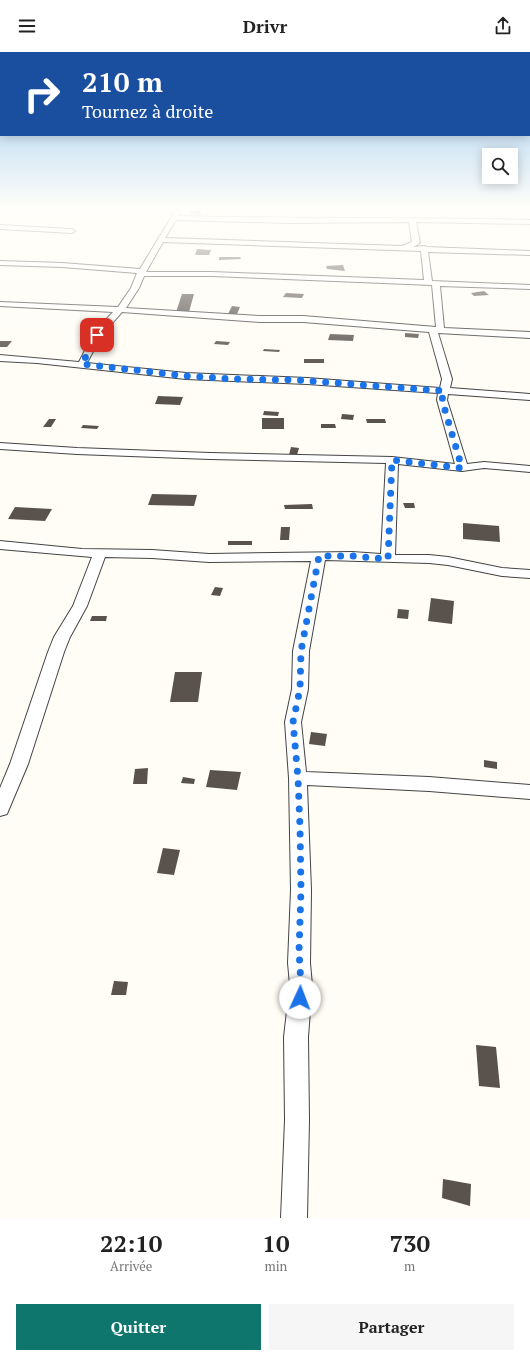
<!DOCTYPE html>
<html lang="fr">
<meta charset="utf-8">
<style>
body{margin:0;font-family:"PT Serif",serif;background:#f6f6f6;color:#222;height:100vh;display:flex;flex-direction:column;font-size:15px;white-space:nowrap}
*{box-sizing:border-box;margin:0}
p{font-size:13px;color:#767676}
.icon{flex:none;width:22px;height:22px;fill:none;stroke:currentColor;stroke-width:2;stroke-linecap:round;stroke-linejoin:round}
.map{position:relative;height:1166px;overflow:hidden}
.side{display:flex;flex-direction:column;background:#fff;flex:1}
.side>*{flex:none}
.guide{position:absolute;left:0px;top:0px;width:530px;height:84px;box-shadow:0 2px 10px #0003;background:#1a4fa0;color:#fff;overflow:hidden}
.controls{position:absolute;left:482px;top:96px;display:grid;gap:8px}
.controls a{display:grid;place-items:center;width:36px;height:36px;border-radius:0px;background:#fff;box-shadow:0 2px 10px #0003;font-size:20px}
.pin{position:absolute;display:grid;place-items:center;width:34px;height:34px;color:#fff;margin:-17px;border-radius:8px;box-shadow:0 2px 6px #0006}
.me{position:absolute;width:44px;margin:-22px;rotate:2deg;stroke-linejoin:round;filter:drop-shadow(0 0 3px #0008)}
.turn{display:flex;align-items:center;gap:14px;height:84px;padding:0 16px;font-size:18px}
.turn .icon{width:52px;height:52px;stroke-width:2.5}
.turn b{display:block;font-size:28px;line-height:34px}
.eta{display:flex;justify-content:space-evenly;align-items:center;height:68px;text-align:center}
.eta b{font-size:24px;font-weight:700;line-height:28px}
.cta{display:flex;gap:8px;margin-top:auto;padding:8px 16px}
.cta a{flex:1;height:46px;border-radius:0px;background:#0f766e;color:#fff;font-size:16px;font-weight:700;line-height:46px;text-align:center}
.cta a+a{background:#f6f6f6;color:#222}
header{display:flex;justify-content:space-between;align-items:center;height:52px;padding:0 16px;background:#fff;font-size:18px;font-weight:700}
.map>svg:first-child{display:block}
.building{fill:#5a524d}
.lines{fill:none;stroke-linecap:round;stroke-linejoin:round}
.street-casing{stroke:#444;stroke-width:2}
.street{fill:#fff;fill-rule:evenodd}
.route{stroke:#1a73e8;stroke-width:7;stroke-dasharray:0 12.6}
</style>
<header><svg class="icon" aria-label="menu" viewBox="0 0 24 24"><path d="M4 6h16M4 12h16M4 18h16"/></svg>Drivr<svg class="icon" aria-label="share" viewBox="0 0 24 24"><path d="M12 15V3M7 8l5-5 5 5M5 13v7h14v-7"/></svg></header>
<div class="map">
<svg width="530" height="1166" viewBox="0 0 530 1166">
<rect width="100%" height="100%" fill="#fffdf5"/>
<path class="building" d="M200,158L201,163L190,161V159Z
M197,197L211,198L209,203H195Z
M219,205H240L241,207L219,208Z
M343,213L345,219L327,217L326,214Z
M484,239L489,243L474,244L471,241Z
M286,241L304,242L302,246L283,245Z
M182,242H194L189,260H176Z
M232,254L240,255L237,262H228Z
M405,281L419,282L418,286L405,285Z
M330,282L354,283L353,289L328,288Z
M0,289H12L7,295H0Z
M216,289L230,290L228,293L214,292Z
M264,297L280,298L279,300L263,299Z
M304,307H324V311H304Z
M158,344L183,345L180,353L155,352Z
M264,359L279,360L278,364L263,363Z
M342,362L354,363L353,368L341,367Z
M262,366H284V377H262Z
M49,367H56L51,375H43Z
M366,367H385L386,371H367Z
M321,372H335L336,376H321Z
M83,373L99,374L97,377L81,376Z
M291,395L299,396L297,403H289Z
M152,442L197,443L194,454L148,453Z
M403,451H414L415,456H405Z
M312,452L313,457H285L284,453Z
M15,455L52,457L45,469L8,467Z
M463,471L499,474L500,490L463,487Z
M281,475H290L289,488H280Z
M228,489H252V493H228Z
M215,535L223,536L220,544L211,543Z
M431,546L454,549L452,572L428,569Z
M398,557L409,558L408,567L397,566Z
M92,564H107L106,569H90Z
M175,620H202L198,650H170Z
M311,680L327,682L325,694L309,692Z
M484,708L497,710V717L484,715Z
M148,716L147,732H133L135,717Z
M210,718L241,720L237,738L206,735Z
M183,725L195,727L194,732L181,731Z
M163,796L180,798L174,823L157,821Z
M114,929L128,930L126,943H111Z
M476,993L496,995L500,1036L479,1034Z
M443,1127L471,1132L470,1154L442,1146Z"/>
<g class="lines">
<defs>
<path id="street" d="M178,157L181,159L178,164C296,167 413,165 530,168V172L416,170L420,191L413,195L424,194L427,195L530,199V203L428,200L432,229L530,233V237L440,234L444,276L530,280V286L438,281L452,327L450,336L530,342V348L448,342L447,348L467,412L484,410L530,414V420L484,416L462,419L398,412L395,503H429L448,505L502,516L530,518V526L502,524L448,513L429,511L325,508L309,599L308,637L301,670L306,720L429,725L530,733V747L429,739L307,733L311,838L310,911L312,933L308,985L309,1068L307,1166H281L285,1068L284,985L290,933L288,911L291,838L289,726L285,670L292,637L293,599L311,509L209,510L152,506L105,505L87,554L70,585L64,600L28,712L9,757L7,762L0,764V736L10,712L48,600L54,585L73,554L92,505L0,497V489L82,497L152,498L209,502L352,500L381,502L386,411L210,407L77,402L0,397V391L77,396L210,401L392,405L455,412L437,348L438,341L307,332L186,327L37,311L0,309V303L79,310L94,281L113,260L0,254V250L118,255L131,236L137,221L62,215L0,213V209L62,211L140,217L175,159ZM176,168L288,171L409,170L412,190L402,194L165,186ZM163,190L421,199L424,228L212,220H146ZM144,224H212L432,233L436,275L303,264H260L126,256L139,236ZM122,260L260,270H303L429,280L442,327L440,336L307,326L186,321L87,311L101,284Z
M0,173L72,177L75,179L72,181L0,177Z"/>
</defs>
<use href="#street" class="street-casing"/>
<use href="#street" class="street"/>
</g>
<linearGradient id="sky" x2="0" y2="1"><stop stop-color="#95c6ee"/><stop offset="0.49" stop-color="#fffefa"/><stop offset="1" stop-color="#fffefa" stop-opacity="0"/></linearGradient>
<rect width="530" height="319" fill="url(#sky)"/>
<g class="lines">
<path class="route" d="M97,283L82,312L186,324L235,327L297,328L444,339L442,348L462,416L392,408L388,507L352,504H319L301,599L300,637L293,670L298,726L300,775L301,838L299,899L301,933L300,946"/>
</g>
</svg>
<div class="controls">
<a><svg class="icon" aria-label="search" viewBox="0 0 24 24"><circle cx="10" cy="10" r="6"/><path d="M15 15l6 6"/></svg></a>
</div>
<div class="pin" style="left:97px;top:283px;background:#d93025"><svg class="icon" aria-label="arrive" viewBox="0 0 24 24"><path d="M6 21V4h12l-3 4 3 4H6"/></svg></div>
<svg class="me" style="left:300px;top:946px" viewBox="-20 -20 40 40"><circle r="19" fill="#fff"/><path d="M0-13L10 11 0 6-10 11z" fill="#1a73e8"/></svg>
<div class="guide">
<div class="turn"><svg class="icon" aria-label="right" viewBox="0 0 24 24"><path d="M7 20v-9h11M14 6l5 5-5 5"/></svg><div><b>210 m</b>Tournez à droite</div></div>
</div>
</div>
<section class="side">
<div class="eta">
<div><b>22:10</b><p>Arrivée</p></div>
<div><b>10</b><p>min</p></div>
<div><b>730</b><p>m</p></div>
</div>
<div class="cta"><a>Quitter</a><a>Partager</a></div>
</section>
